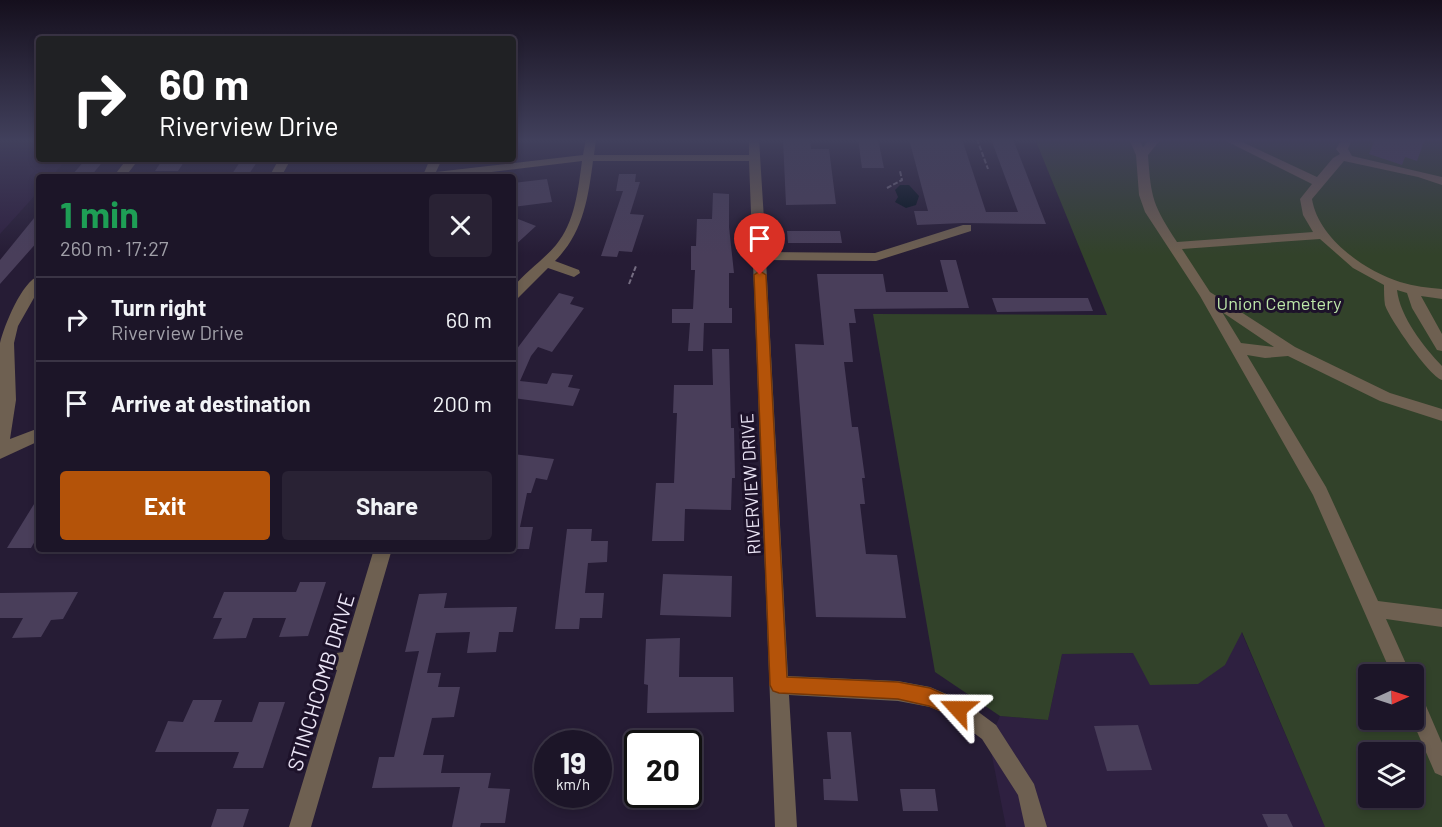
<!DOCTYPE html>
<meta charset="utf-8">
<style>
body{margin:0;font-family:Barlow,sans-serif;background:#292234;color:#f1f3f6;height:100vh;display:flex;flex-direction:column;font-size:22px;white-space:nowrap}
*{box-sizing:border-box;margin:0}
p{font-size:20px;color:#a09fa8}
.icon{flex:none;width:33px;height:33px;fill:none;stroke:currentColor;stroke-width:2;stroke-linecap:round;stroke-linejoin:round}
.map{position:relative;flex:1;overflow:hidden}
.details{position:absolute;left:36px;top:174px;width:480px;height:378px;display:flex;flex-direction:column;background:#1c1528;border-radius:6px;box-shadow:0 3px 9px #0003,0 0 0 2px #3a3445}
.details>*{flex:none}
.hud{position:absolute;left:36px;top:36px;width:480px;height:126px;border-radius:6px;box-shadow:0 3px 9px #0003,0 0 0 2px #3a3445;background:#202124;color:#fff;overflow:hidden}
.needle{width:39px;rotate:87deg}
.tools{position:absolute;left:1358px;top:664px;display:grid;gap:12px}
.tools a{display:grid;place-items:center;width:66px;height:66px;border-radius:6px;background:#1c1528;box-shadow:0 3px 9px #0003,0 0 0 2px #3a3445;font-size:30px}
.speed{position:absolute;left:534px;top:730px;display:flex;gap:12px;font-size:30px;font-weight:700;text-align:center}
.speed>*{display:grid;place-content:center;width:78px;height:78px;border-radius:50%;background:#1c1528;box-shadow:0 3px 9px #0003,0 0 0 2px #3a3445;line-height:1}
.speed small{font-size:15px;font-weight:400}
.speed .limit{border:3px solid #111;border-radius:9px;background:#fff;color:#111}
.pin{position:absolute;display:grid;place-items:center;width:51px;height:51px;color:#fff;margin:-62px -26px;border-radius:50% 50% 50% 0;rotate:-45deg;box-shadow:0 0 6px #0007}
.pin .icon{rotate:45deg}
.me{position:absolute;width:66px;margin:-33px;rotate:294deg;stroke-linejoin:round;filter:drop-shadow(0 0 4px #0008)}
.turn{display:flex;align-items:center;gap:21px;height:126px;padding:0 24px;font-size:27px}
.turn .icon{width:78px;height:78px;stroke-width:2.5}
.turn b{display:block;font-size:42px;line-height:51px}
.round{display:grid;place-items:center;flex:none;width:63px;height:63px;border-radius:6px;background:#292234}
.overview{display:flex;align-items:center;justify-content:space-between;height:102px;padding:0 24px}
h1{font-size:36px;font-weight:700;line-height:45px;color:#1e9e55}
.primary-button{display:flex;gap:12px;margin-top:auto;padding:12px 24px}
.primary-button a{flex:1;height:69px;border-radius:6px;background:#b45309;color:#fff;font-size:24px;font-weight:700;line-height:69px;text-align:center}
.primary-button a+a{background:#292234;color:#f1f3f6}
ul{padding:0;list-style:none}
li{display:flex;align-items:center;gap:18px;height:84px;padding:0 24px;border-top:2px solid #3a3445}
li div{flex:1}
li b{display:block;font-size:22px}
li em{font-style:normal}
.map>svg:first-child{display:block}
.built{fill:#2e2040}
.green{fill:#32422a;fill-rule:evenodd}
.water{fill:#000f19}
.building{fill:#493e5a}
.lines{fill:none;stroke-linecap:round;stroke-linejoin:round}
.path{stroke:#756d82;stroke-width:2;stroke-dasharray:5 2;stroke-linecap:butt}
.minor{fill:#6e6051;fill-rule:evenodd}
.route{fill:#b45309;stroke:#753606;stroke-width:1.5}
.labels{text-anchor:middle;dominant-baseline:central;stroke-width:6;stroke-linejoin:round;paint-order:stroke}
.park-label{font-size:18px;fill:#bde7a9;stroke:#1d122a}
.street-label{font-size:18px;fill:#ebe5f6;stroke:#1d122a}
.near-street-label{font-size:21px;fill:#ebe5f6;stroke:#1d122a}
</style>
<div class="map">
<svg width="1442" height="827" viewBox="0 0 1442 827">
<rect width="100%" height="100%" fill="#261c35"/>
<path class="built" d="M0,139H39V159H67L51,177H39V191L0,234Z
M1241,631L1325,827H1006L989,741L1000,716L1048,720L1062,654L1133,653L1225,665Z"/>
<path class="green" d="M1035,139H1442V827H1325L1242,632L1225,665L1198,684L1150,685L1133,653L1062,654L1048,720L1000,716L935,672L873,314L1107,315ZM1368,675H1413V720H1368ZM1368,753H1413V798H1368Z"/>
<path class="water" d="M900,185H909L919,196L916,205L906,208L895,202L898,197L895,190Z"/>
<path class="building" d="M783,139H810L811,149H829L836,204L786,205Z
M858,139H878L884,168H862Z
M909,139H962L986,212H1018L991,139H1013L1046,224L963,223L917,225L914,211H928Z
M1375,139H1425L1417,161L1405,157L1402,165L1369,154Z
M86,159H105L91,176L72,175Z
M163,159H186L178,171H155Z
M242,159H259L247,177H230Z
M619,174H636L635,182H640L630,214L644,215L632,252L619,251L617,257L601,256L623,191H616Z
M547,179L552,202L513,207V183Z
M713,193L729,194V227L734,273H729V308H732V323H704L703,351H688L690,323H672V309H693L695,270H691V246H696L697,219H712Z
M39,212V240L0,284V260Z
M513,217L536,226L513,247Z
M787,231H840L842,243H788Z
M940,260H956L969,308L854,309L856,323H849L853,362H844L852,427H858L865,478H862L865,504H860L866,554L897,555L906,618L816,617L795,344L824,345L817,274H883L886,292H948Z
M559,293L574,297L570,304L584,308L552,352L538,347L531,356L520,381L547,384L552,373L573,375L568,387L580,389L573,406L513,398V354Z
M992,298H1088L1093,311L997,312Z
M712,349H729L731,428H734L735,478H732L731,510L685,509L684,541H652L656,483H674L677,413H673L674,385H713Z
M513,454L554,459L547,480L536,478L531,493H527L520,527H533L529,549H513Z
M39,496V534L31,548H7Z
M567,529H592L591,541H608L607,562L588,563L585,593H604L602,618H580L579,629H555Z
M663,574L732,576L731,617L660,615Z
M300,582H326L308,636L279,637L286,618H253L246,638L213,639L222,618H213L224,592H296Z
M78,592L63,619L51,620L41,637L12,638L23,618H0V593Z
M447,593L444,608L517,607L513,632H499L496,652L467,653L470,632L436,633L427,673H441L438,687H460L454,717L432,718L423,755H444L441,773H491L488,788L510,789L505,823H481L480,827H452L460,787L372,788L379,757H394L419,651L405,652L419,594Z
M680,638L679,677H733L734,712L647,713L648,685L644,684L646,639Z
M193,700H222L214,722H252L259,702H285L263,768H233L239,752H155L168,721L183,722Z
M1138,725L1152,770L1107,771L1094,726Z
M827,732H851L858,801L824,800L823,779H831Z
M900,789H935L938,811H903Z
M217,809H249L243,827H211Z
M1262,814H1287L1293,827H1268Z"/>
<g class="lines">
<path class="path" d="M977,139L988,169
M887,188L902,180L900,171
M629,284L636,266"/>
<path class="minor" d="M586,139H596L594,155H749V139H759L766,252L875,253L963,225H971V231L876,261L766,260L788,676L898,681L930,687L965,702L996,725L1034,784L1047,827H1025L1018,795L982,739L951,716L930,707L898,701L789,695L797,827H775L749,161H593C588,199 583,233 555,261L579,270L580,273L574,277L548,268L518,298L513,300V287C527,271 543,260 556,245C575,222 578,190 582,161L450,177H416L424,173L430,159H442L436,172L583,155Z
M1129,139H1139L1143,147L1150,139H1161L1148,155C1151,199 1153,205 1177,242L1313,232L1303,215L1300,199L1312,184L1222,139H1236L1317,177L1333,158L1340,154L1336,149L1342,139H1352L1348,149L1352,156L1442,177V185L1418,177L1344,161L1312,199C1318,238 1365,271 1400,282C1414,286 1428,288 1442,289V299L1421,296L1442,334V351L1437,350L1412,308L1407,293L1397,290C1400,317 1424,347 1442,366V380C1429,376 1389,318 1385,305C1384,299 1384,291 1384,285L1353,268L1320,239L1182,249L1210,292L1295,347L1390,393L1442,409V421L1380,401L1288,356L1265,358L1247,355L1326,487L1378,601L1442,609V627L1386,619L1411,675H1392L1313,495L1200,296L1145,212L1139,195L1136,155ZM1222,312L1274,347L1241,343Z
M127,159H139L125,177H113Z
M279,159H291L281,177H269Z
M39,276V289L18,326L14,343L16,400L10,439L39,428V441L0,459V343C4,326 22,281 39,276Z
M374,549H392L311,827H289L337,670L324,667L322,661L324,655L343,652Z
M1413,689L1420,692L1442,743V776L1435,773L1412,720Z"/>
</g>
<linearGradient id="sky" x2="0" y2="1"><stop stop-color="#150f1d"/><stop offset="0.55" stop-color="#41405c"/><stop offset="1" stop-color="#41405c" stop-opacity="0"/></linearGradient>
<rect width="1442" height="255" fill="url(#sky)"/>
<path class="route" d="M760,271L766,275L787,677L898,682L930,688L964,703L966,709L964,715L958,718L929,706L898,699L779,693L773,691L770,685L754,275Z"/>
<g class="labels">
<g class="park-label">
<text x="1279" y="303">Union Cemetery</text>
</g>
<g class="street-label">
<text transform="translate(750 484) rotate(-93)">RIVERVIEW DRIVE</text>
</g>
<g class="near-street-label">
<text transform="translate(320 682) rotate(-73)">STINCHCOMB DRIVE</text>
</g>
</g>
</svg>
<div class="tools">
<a><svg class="needle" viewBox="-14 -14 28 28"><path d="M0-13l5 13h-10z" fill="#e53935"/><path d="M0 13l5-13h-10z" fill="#a09fa8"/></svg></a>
<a><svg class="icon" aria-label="layers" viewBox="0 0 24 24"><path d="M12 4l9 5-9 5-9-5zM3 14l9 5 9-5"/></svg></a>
</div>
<div class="speed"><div>19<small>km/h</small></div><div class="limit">20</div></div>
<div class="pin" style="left:760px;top:275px;background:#d93025"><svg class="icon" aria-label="arrive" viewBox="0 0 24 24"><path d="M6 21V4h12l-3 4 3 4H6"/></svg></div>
<svg class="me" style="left:958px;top:709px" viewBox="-20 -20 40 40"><path d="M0-17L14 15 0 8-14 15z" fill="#b45309" stroke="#fff" stroke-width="4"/></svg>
<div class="hud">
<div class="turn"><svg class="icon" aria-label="right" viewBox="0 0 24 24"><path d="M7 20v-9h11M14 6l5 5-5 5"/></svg><div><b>60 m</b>Riverview Drive</div></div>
</div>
<section class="details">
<div class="overview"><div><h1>1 min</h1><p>260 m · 17:27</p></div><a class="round"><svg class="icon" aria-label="close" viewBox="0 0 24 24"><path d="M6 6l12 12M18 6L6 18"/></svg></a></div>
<ul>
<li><svg class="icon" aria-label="right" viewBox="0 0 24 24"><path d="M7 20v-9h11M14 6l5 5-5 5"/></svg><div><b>Turn right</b><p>Riverview Drive</p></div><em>60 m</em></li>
<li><svg class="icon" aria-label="arrive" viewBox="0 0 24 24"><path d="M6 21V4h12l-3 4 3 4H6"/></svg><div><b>Arrive at destination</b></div><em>200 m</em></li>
</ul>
<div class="primary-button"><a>Exit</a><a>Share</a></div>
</section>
</div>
